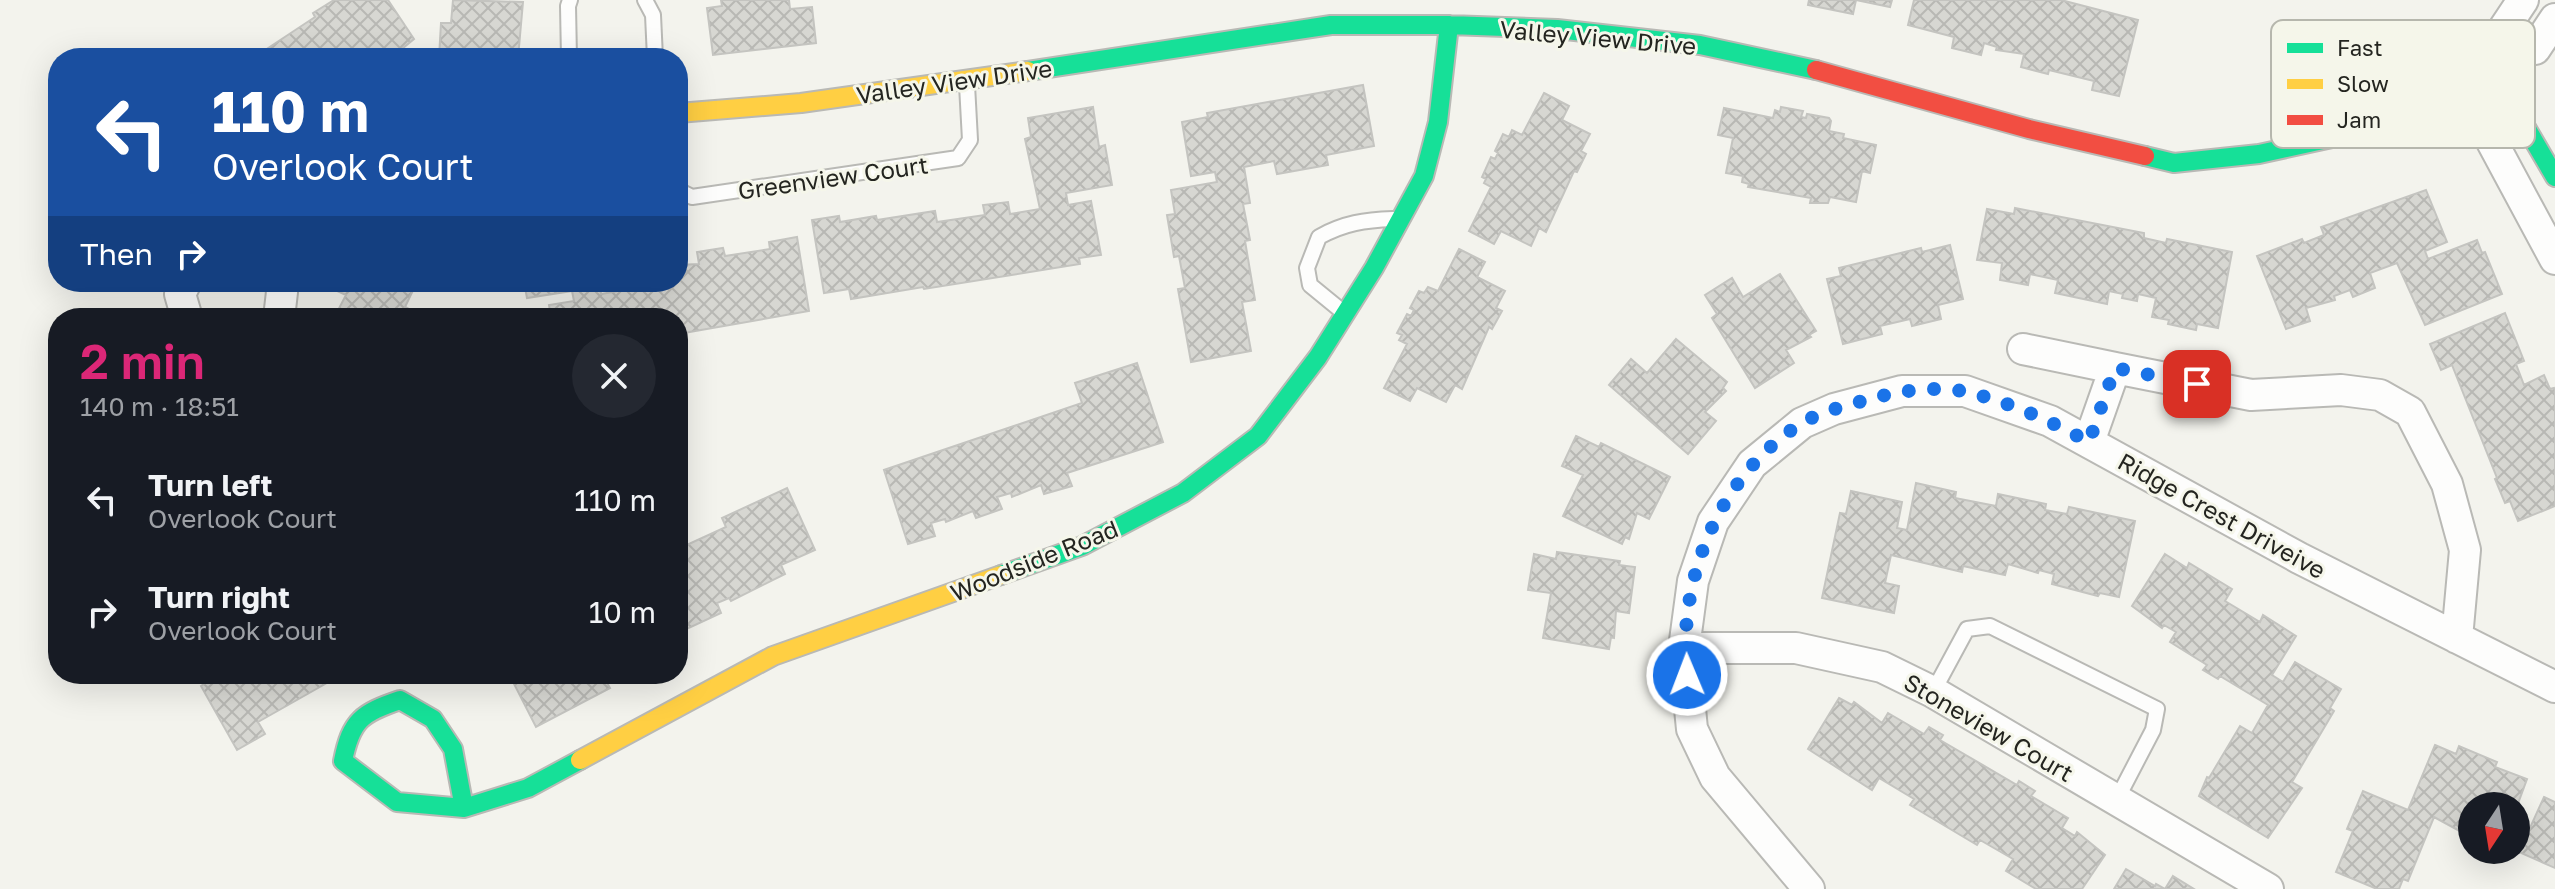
<!DOCTYPE html>
<meta charset="utf-8">
<style>
body{margin:0;font-family:"Golos Text",sans-serif;background:#242831;color:#f1f3f6;height:100vh;display:flex;flex-direction:column;font-size:30px;white-space:nowrap}
*{box-sizing:border-box;margin:0}
p{font-size:26px;color:#9ea1a6}
.icon{flex:none;width:44px;height:44px;fill:none;stroke:currentColor;stroke-width:2;stroke-linecap:round;stroke-linejoin:round}
.map{position:relative;flex:1;overflow:hidden}
.panel{position:absolute;left:48px;top:308px;width:640px;height:376px;display:flex;flex-direction:column;background:#171b24;border-radius:32px;box-shadow:0 8px 32px #0002}
.panel>*{flex:none}
.hud{position:absolute;left:48px;top:48px;width:640px;height:244px;border-radius:32px;box-shadow:0 8px 32px #0002;background:#1a4fa0;color:#fff;overflow:hidden}
.needle{width:52px;rotate:192deg}
.buttons{position:absolute;left:2458px;top:792px;display:grid;gap:16px}
.buttons a{display:grid;place-items:center;width:72px;height:72px;border-radius:50%;background:#171b24;box-shadow:0 8px 32px #0002;font-size:40px}
.pin{position:absolute;display:grid;place-items:center;width:68px;height:68px;color:#fff;margin:-34px;border-radius:16px;box-shadow:0 4px 12px #0006}
.me{position:absolute;width:88px;margin:-44px;rotate:359deg;stroke-linejoin:round;filter:drop-shadow(0 0 6px #0008)}
.turn{display:flex;align-items:center;gap:28px;height:168px;padding:0 32px;font-size:36px}
.turn .icon{width:104px;height:104px;stroke-width:2.5}
.turn b{display:block;font-size:56px;line-height:68px}
.then{display:flex;align-items:center;height:76px;padding:0 32px;background:#0003;gap:16px;font-size:30px}
.round{display:grid;place-items:center;flex:none;width:84px;height:84px;border-radius:42px;background:#242831}
.head{display:flex;align-items:center;justify-content:space-between;height:136px;padding:0 32px}
h1{font-size:48px;font-weight:600;line-height:60px;color:#db2777}
ul{padding:0;list-style:none}
li{display:flex;align-items:center;gap:24px;height:112px;padding:0 32px}
li div{flex:1}
li b{display:block;font-size:30px}
li em{font-style:normal}
.map>svg:first-child{display:block}
.building{fill:url(#building-cross-hatch);stroke:#c4c4c0;stroke-width:2}
.lines{fill:none;stroke-linecap:round;stroke-linejoin:round}
.lane-casing{stroke:#b9b9b5;stroke-width:18}
.street-casing{stroke:#b9b9b5;stroke-width:34}
.fast-casing{stroke:#b9b9b5;stroke-width:22}
.slow-casing{stroke:#b9b9b5;stroke-width:22}
.jam-casing{stroke:#b9b9b5;stroke-width:22}
.lane{stroke:#fdfdfc;stroke-width:14}
.street{stroke:#fdfdfc;stroke-width:30}
.fast{stroke:#16e098;stroke-width:18}
.slow{stroke:#ffcf43;stroke-width:18}
.jam{stroke:#f24e42;stroke-width:18}
.route{stroke:#1a73e8;stroke-width:14;stroke-dasharray:0 25.2}
.labels{text-anchor:middle;dominant-baseline:central;stroke-width:6;stroke-linejoin:round;paint-order:stroke}
.street-label{font-size:24px;fill:#242520;stroke:#f5f6ea}
.key{fill:#f5f6ea;stroke:#b6b7ad;stroke-width:2}
.key-label{font-size:22px;fill:#242520}
</style>
<div class="map">
<svg width="2555" height="889" viewBox="0 0 2555 889">
<defs>
<pattern id="building-cross-hatch" width="8" height="8" patternUnits="userSpaceOnUse" patternTransform="scale(2)"><rect width="8" height="8" fill="#d7d7d2"/><path d="M0 0l8 8M0 8l8-8" fill="none" stroke="#b8b8b4"/></pattern>
</defs>
<rect width="100%" height="100%" fill="#f3f3ed"/>
<path class="building" d="M334,0H388L414,39L391,58H253L315,17L313,13Z
M453,0L523,2L518,58H439L441,23H451Z
M721,0H789L790,9L812,7L816,43L713,55L707,8L722,6Z
M1809,0H1892L1890,7L1856,0L1853,14L1808,5Z
M1914,0H2061L2138,20L2119,96L2092,90L2094,81L2049,70L2048,74L2021,67L2024,54L1996,50L1997,47L1984,43L1981,55L1952,48L1954,37L1908,25Z
M1363,85L1374,146L1326,155L1328,165L1277,174L1274,161L1244,167L1250,203L1243,204L1250,240L1245,241L1255,300L1242,302L1251,351L1191,362L1178,289L1185,288L1179,256L1174,257L1167,215L1175,214L1171,190L1217,182L1215,172L1191,176L1182,122L1208,117L1207,113Z
M1544,93L1569,106L1562,120L1590,134L1581,151L1586,154L1577,172L1574,171L1546,232L1539,228L1531,246L1501,231L1494,244L1469,231L1491,187L1484,183L1486,179L1482,177L1491,157L1495,159L1498,153L1495,151L1503,134L1509,137L1512,130L1522,135Z
M1093,107L1099,147L1105,145L1112,185L1066,193L1068,205L1091,201L1101,255L1079,258L1080,264L924,289L923,287L851,299L849,289L824,293L812,220L839,216L840,222L876,216L877,220L935,211L937,222L985,215L983,205L1008,202L1010,214L1040,209L1025,139L1031,137L1028,118Z
M1781,107L1803,111L1801,117L1806,118L1807,114L1829,118L1831,121L1829,131L1844,134L1843,138L1876,145L1870,173L1862,171L1856,202L1830,197L1828,203H1810L1811,198L1748,187L1749,184L1742,182L1743,176L1726,173L1733,138L1718,135L1724,108L1773,118L1775,110L1780,112Z
M2426,190L2447,242L2425,251L2428,259L2477,240L2482,253L2485,252L2502,294L2425,325L2397,263L2370,273L2375,288L2353,297L2350,290L2334,296L2335,300L2306,308L2310,321L2286,329L2257,256L2302,239L2304,243L2324,235L2321,227Z
M2015,208L2144,233V238L2166,243L2167,239L2232,252L2218,328L2197,324L2196,330L2168,324L2169,320L2152,317L2156,298L2138,294L2137,301L2122,298L2123,294L2109,291L2107,304L2055,293L2058,280L2030,274L2028,285L2000,280L2002,263L1977,260L1987,209L2014,214Z
M797,237L809,311L678,334V318H551L549,305L574,301L572,291L527,298L524,282H599L601,294L630,289L629,282H678V265L699,264L697,252L723,248L725,256L770,249L769,242Z
M1950,245L1963,299L1938,305L1941,319L1912,326L1910,319L1880,326L1882,334L1843,344L1827,279L1841,276L1839,268L1921,248L1922,252Z
M1459,249L1485,262L1477,277L1505,291L1496,308L1502,311L1492,329L1489,327L1462,389L1455,385L1446,402L1417,388L1410,401L1384,388L1407,344L1399,340L1402,335L1397,333L1407,314L1411,316L1414,310L1410,308L1419,291L1424,293L1428,287L1438,291Z
M1780,274L1816,331L1809,335L1811,337L1786,350L1794,363L1755,388L1712,318L1717,314L1705,295L1732,278L1743,297Z
M339,282H417L405,307L409,309L404,318H334L346,295L335,290Z
M2505,313L2524,361L2516,364L2524,385L2544,375L2550,389L2554,388L2555,390V506L2518,521L2510,501L2505,503L2495,479L2497,478L2452,365L2441,370L2430,344Z
M1676,339L1727,382L1723,388L1726,391L1705,412L1716,421L1688,454L1609,385L1631,359L1647,373Z
M1137,363L1163,442L1067,473L1072,486L1044,494L1041,485L1012,497L1011,493L997,497L1002,509L976,518L973,511L946,522L945,519L931,523L935,536L908,544L884,470L1082,403L1075,383Z
M1576,436L1599,447L1601,443L1670,477L1649,519L1637,513L1629,539L1625,537L1622,544L1563,516L1583,475L1562,466Z
M1916,483L1956,492L1955,498L1996,506L1998,494L2046,504L2045,510L2067,514L2069,507L2135,521L2119,597L2100,593L2098,596L2052,584L2054,574L2039,570L2038,573L2008,564L2005,575L1963,566L1962,572L1891,555L1885,583L1899,586L1894,613L1822,598L1840,513L1846,514L1851,491L1902,502L1897,528L1907,530Z
M787,488L815,550L781,565L785,574L731,601L729,598L717,603L721,613L678,633V549L726,527L722,518Z
M1557,552L1620,561L1619,565L1635,567L1629,613L1616,611L1614,638L1611,637L1609,649L1543,638L1551,593L1528,590L1534,554L1556,559Z
M2165,554L2187,568L2189,563L2232,589L2225,601L2260,622L2263,615L2296,636L2272,675L2283,682L2295,662L2341,689L2330,708L2334,711L2292,782L2302,788L2268,838L2199,796L2207,777L2209,778L2240,726L2252,733L2268,705L2220,676L2218,679L2203,670L2207,665L2170,642L2176,632L2164,625L2162,628L2132,606Z
M218,674H341V675L258,722L265,734L237,750L201,686Z
M509,674H602L610,688L536,727Z
M1839,698L1852,705L1854,702L1882,723L1888,713L1924,734L1929,727L1943,735L1940,740L2017,785L2019,781L2035,791L2031,796L2068,818L2062,828L2075,836L2077,832L2105,855L2082,889H2036L2006,871L2013,859L1980,840L1977,845L1910,805L1914,799L1879,778L1872,790L1808,749Z
M2435,745L2456,754L2459,746L2497,762L2495,767L2527,779L2516,809V806H2472V828L2470,827L2467,835L2434,817L2408,881L2403,879L2399,889H2377L2336,872L2353,831L2347,829L2363,791L2408,810Z
M2544,797L2555,802V868L2519,852Z
M2126,869L2155,886L2156,884L2165,889H2114Z
M2173,876L2194,889H2165Z"/>
<g class="lines">
<defs>
<path id="lane" d="M645,0L653,15L655,58
M569,58L568,6L570,0
M678,190L692,197L958,158L970,140L967,85
M1343,312L1310,285L1307,268L1319,237C1344,223 1365,220 1393,219
M1933,692L1967,629L1990,626L2157,709L2153,730L2116,801"/>
<path id="street" d="M2523,0L2485,57L2535,49L2555,19
M2456,84L2491,140L2555,259
M186,282L180,294L187,318
M279,318L282,292L280,282
M2023,349L2115,368
M2089,442L2115,368L2251,395L2341,390L2380,395L2410,412L2447,484L2465,550L2457,638
M1684,648H1796L1882,667L1933,692L2268,889
M1809,889L1715,777L1692,729L1684,648L1693,581L1713,522L1752,464L1802,423L1834,409L1902,391H1965L2050,421L2299,558L2555,687"/>
<path id="fast" d="M1028,71L1331,25H1449L1557,29L1700,45L1816,70
M2145,156L2174,163L2259,154L2332,138L2456,84L2485,57L2555,177
M1001,575L1082,546L1183,493L1258,436L1318,357L1374,268L1424,176L1438,122L1449,25
M464,808L453,749L433,719L400,700C362,713 351,720 343,761L397,802L464,808L528,788L580,760"/>
<path id="slow" d="M678,113L801,103L1028,71
M580,760L773,656L1001,575"/>
<path id="jam" d="M1816,70L2029,129L2145,156"/>
</defs>
<use href="#lane" class="lane-casing"/>
<use href="#street" class="street-casing"/>
<use href="#fast" class="fast-casing"/>
<use href="#slow" class="slow-casing"/>
<use href="#jam" class="jam-casing"/>
<use href="#lane" class="lane"/>
<use href="#street" class="street"/>
<use href="#fast" class="fast"/>
<use href="#slow" class="slow"/>
<use href="#jam" class="jam"/>
</g>
<g class="lines">
<path class="route" d="M1687,675C1677,580 1719,475 1802,423C1823,411 1847,405 1870,399C1898,391 1937,385 1966,392C2008,401 2052,422 2089,442L2115,368L2197,384"/>
</g>
<g class="labels">
<g class="street-label">
<text transform="translate(1598 37) rotate(5)">Valley View Drive</text>
<text transform="translate(954 81) rotate(-8)">Valley View Drive</text>
<text transform="translate(833 177) rotate(-8)">Greenview Court</text>
<text transform="translate(2222 515) rotate(29)">Ridge Crest Driveive</text>
<text transform="translate(1034 560) rotate(-22)">Woodside Road</text>
<text transform="translate(1989 727) rotate(30)">Stoneview Court</text>
</g>
</g>
<rect x="2271" y="20" width="264" height="128" rx="12" class="key"/>
<rect x="2287" y="43" width="36" height="10" fill="#16e098"/>
<rect x="2287" y="79" width="36" height="10" fill="#ffcf43"/>
<rect x="2287" y="115" width="36" height="10" fill="#f24e42"/>
<g class="key-label">
<text x="2337" y="56">Fast</text>
<text x="2337" y="92">Slow</text>
<text x="2337" y="128">Jam</text>
</g>
</svg>
<div class="buttons">
<a><svg class="needle" viewBox="-14 -14 28 28"><path d="M0-13l5 13h-10z" fill="#e53935"/><path d="M0 13l5-13h-10z" fill="#9ea1a6"/></svg></a>
</div>
<div class="pin" style="left:2197px;top:384px;background:#d93025"><svg class="icon" aria-label="arrive" viewBox="0 0 24 24"><path d="M6 21V4h12l-3 4 3 4H6"/></svg></div>
<svg class="me" style="left:1687px;top:675px" viewBox="-20 -20 40 40"><circle r="17" fill="#1a73e8" stroke="#fff" stroke-width="3"/><path d="M0-11L8 9 0 5-8 9z" fill="#fff"/></svg>
<div class="hud">
<div class="turn"><svg class="icon" aria-label="left" viewBox="0 0 24 24"><path d="M17 20v-9H6M10 6l-5 5 5 5"/></svg><div><b>110 m</b>Overlook Court</div></div>
<div class="then">Then<svg class="icon" aria-label="right" viewBox="0 0 24 24"><path d="M7 20v-9h11M14 6l5 5-5 5"/></svg></div>
</div>
<section class="panel">
<div class="head"><div><h1>2 min</h1><p>140 m · 18:51</p></div><a class="round"><svg class="icon" aria-label="close" viewBox="0 0 24 24"><path d="M6 6l12 12M18 6L6 18"/></svg></a></div>
<ul>
<li><svg class="icon" aria-label="left" viewBox="0 0 24 24"><path d="M17 20v-9H6M10 6l-5 5 5 5"/></svg><div><b>Turn left</b><p>Overlook Court</p></div><em>110 m</em></li>
<li><svg class="icon" aria-label="right" viewBox="0 0 24 24"><path d="M7 20v-9h11M14 6l5 5-5 5"/></svg><div><b>Turn right</b><p>Overlook Court</p></div><em>10 m</em></li>
</ul>
</section>
</div>
